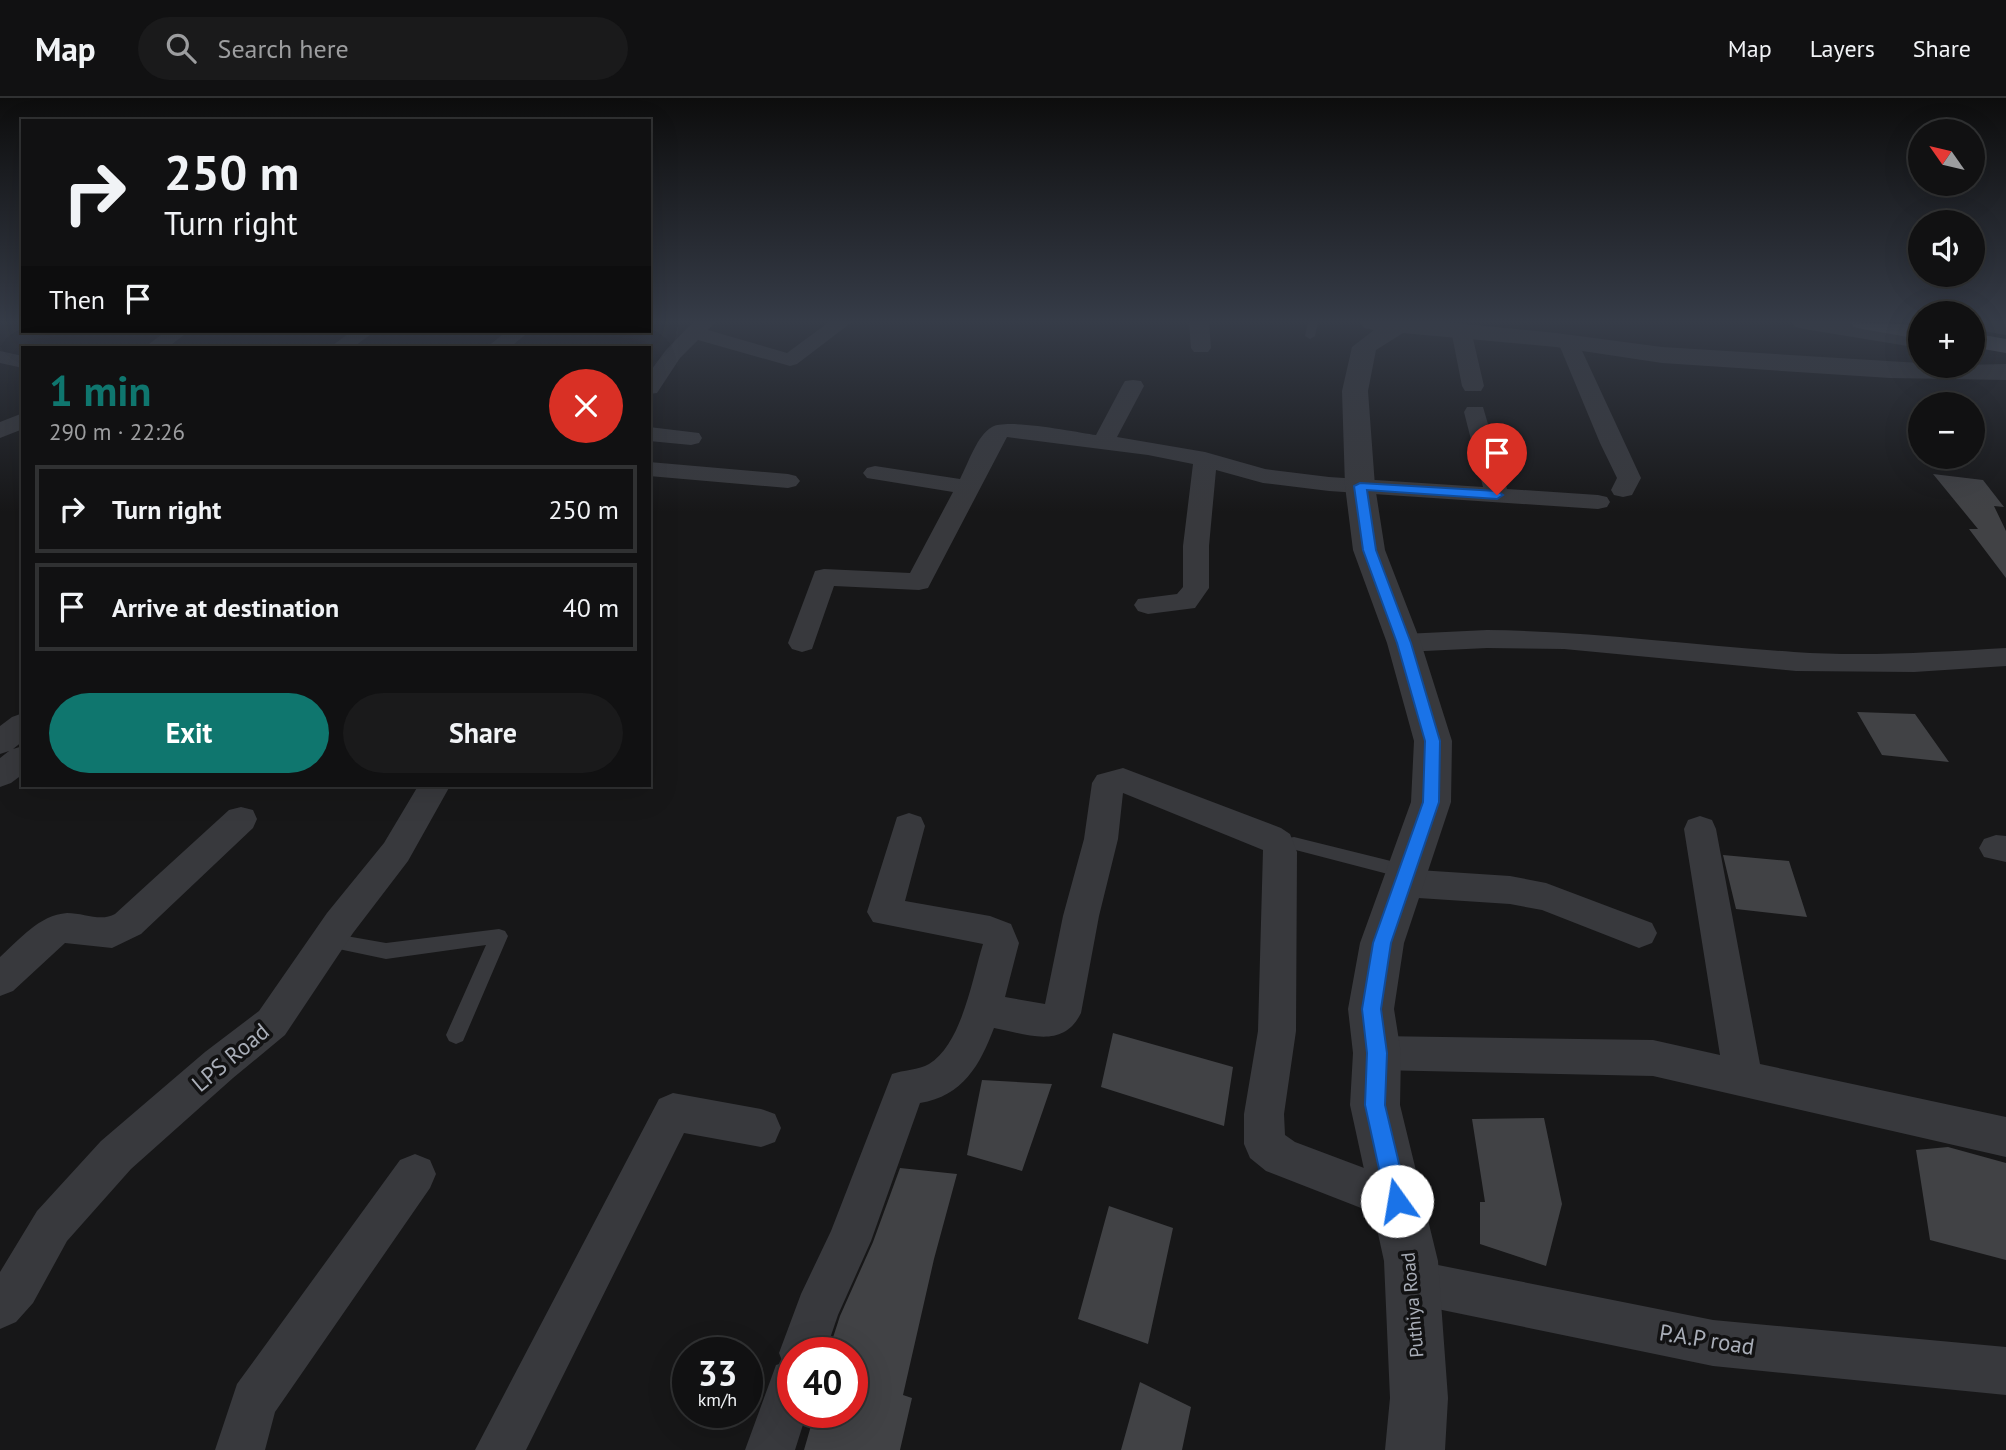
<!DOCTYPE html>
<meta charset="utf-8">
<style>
body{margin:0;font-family:"PT Sans",sans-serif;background:#1a1a1b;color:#f1f3f6;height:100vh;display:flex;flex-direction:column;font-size:26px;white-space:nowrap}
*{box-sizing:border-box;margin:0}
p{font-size:23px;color:#9c9d9f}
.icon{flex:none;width:38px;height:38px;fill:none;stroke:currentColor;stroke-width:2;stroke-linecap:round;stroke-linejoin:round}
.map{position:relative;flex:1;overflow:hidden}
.details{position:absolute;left:21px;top:248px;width:630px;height:441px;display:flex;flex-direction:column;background:#111112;border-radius:0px;box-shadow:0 7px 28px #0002,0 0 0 2px #303132}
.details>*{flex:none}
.guide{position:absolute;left:21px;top:21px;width:630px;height:214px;border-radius:0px;box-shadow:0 7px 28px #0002,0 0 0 2px #303132;background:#111112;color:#f1f3f6;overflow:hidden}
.needle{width:46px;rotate:304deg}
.controls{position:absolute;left:1908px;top:21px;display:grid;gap:14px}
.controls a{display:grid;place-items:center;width:77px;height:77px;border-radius:50%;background:#111112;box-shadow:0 7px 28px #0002,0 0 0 2px #303132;font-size:35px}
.speed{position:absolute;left:672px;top:1239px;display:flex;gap:14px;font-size:35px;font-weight:700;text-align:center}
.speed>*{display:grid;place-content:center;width:91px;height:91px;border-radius:50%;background:#111112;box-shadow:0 7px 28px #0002,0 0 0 2px #303132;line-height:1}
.speed small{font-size:18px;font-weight:400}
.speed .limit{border:10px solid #d22;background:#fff;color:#111}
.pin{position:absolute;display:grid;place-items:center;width:60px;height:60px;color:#fff;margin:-72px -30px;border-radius:50% 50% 50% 0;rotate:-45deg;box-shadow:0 0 7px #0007}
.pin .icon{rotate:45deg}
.me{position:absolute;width:77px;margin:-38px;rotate:347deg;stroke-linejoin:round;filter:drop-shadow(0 0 5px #0008)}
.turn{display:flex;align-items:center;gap:24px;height:147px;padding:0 28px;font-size:32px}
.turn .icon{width:91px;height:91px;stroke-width:2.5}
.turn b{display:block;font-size:49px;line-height:60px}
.then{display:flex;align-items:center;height:66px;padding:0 28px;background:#0003;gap:14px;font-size:26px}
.round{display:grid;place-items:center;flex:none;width:74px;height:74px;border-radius:37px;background:#1a1a1b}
.overview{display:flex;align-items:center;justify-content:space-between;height:119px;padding:0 28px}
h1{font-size:42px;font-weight:700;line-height:52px;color:#0f766e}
.cta{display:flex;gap:14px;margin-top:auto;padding:14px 28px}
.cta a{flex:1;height:80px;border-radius:42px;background:#0f766e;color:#fff;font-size:28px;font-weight:700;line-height:80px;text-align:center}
.cta a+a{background:#1a1a1b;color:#f1f3f6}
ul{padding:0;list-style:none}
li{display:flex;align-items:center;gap:21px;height:88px;margin:0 14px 10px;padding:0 14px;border:4px solid #303132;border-radius:0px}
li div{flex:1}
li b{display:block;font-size:26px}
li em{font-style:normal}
header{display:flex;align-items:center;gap:42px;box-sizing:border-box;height:98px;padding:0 35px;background:#111112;border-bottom:2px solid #303132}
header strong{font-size:33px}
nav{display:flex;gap:38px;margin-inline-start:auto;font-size:24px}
.search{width:490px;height:63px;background:#1a1a1b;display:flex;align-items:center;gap:18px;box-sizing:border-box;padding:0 24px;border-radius:38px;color:#9c9d9f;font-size:26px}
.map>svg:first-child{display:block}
.building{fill:#414245}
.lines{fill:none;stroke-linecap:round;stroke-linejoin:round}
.service{fill:#38393d;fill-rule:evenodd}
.minor{fill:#38393d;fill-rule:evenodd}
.tertiary{fill:#38393d;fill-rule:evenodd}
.trunk{fill:#5c5e65;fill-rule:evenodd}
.route{fill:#1a73e8;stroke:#114b97;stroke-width:2}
.labels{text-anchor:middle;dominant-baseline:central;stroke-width:7;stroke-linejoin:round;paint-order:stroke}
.street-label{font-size:19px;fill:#a9aeb8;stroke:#121213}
.near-street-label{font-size:23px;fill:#a9aeb8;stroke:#121213}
</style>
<header>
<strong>Map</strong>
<div class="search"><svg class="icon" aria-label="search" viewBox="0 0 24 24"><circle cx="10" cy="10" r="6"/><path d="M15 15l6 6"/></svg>Search here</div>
<nav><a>Map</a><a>Layers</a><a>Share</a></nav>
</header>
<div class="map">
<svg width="2006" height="1352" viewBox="0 0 2006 1352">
<rect width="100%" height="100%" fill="#171718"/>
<path class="building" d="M1933,376L1983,382L2004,409L1994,408L2006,433V480L1969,431H1978Z
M1857,614L1915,616L1949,664L1882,657Z
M1723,757L1789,763L1807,819L1736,811Z
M1113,935L1233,969L1224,1028L1101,989Z
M982,982L1052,986L1022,1073L967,1057Z
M1544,1020L1562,1106L1546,1168L1480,1146V1104H1485L1472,1021Z
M1948,1049L2006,1065V1162L1930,1142L1916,1052Z
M900,1070L957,1076L934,1161L903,1297L912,1300L900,1352H804L815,1314H852V1255H828L840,1218L873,1144Z
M1109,1108L1173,1130L1148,1246L1078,1221Z
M1140,1284L1191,1309L1182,1352H1121Z"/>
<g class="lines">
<path class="service" d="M1308,224H1318L1315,238L1310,241L1305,238Z
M1294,739L1407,767L1413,769L1416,774L1413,779L1407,781L1288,750L1286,745L1288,740Z
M499,831L505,833L508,838L463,943L456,946L449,943L446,937L486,847L386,861L329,849L323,847L320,842L323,837L329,835L386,845Z"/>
<path class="minor" d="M693,224H715L708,232L787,255L829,224H852L797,266L790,268L698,242L680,260L657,295L649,296V275L666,252Z
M1189,224H1209L1211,250L1208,254H1194L1191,250Z
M1461,226L1468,228L1471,232L1484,288L1481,293H1465L1462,288L1451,232L1454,228Z
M166,233H189L167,250H144Z
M352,233L374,234L352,250H329Z
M507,233H530L509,250H486Z
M1568,238L1575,240L1578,244L1641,380L1632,397L1623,399L1614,397L1611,392L1617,380L1600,345L1558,244L1561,240Z
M0,253L23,258V270L0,265Z
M1133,282L1141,283L1144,288L1117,339L1205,354L1265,371L1329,379L1483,389L1464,314L1467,309H1483L1507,391L1598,397L1607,399L1610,404L1607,409L1598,411L1329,393L1263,385L1216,372L1209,448V490L1195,510L1148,516L1138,513L1134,507L1138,501L1177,496L1183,489V448L1193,366L1148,357L1007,339L928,490L919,492L834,488L812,551L802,554L792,551L788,545L815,473L824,471L910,475L953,394L867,380L863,375L867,370L875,368L960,381C968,366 977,337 992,329C1007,320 1076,334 1096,337L1122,288L1125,283Z
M23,315V331L0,340V324Z
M649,329L699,335L702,340L699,345L691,347L649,343Z
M649,364L788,376L796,378L800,383L796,388L788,390L649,378Z
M1487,532C1590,533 1691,547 1794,554C1864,559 1936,554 2006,550V568L1914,574L1796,573L1564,551L1487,550L1404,554L1394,551L1390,545L1394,539L1404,536Z
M23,615V643L13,651L23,648V676L11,685L0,689V660L9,653L0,656V628L12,619Z
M1123,670L1281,730L1290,736L1297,754L1296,933L1284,1016L1285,1037L1295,1044L1412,1088L1418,1103L1412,1118L1397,1124L1266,1073L1250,1060L1244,1046V1016L1258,933L1263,752L1123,695L1118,741L1099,818L1081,915C1063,952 1027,936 994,930C980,967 963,998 920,1005L871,1143L838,1217L825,1255H793V1314H807L795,1352H745L776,1267L783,1265L779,1255L801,1196L831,1133L892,976C903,972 919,972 929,966C962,946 972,881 983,846L873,824L867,814L897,719L909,715L921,719L925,728L905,803L990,818L1011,826L1019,845L1005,899L1045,906L1063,818L1084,741L1092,685L1097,677Z
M418,688H450L408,763L353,835L285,937L233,980L131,1071L67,1143L33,1205L16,1224L0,1231V1174L37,1113L101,1043L205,954L259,913L327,815L384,745Z
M241,709L253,712L257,721L253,730L141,836L112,850L65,845L13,893L0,898V859C19,842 39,817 67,815C84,815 101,824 115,816L229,712Z
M1700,718L1712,722L1716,731L1760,966L2006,1019V1059L1653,978L1377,972L1363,967L1358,955L1363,943L1377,938L1653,942L1720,957L1684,731L1688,722Z
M1996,737L2006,738V764L1984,759L1979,750L1984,741Z
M1403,771L1510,778L1546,785L1652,825L1657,835L1652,845L1639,850L1542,812L1510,806L1403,799L1391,795L1386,785L1391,775Z
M673,995L761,1011L775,1016L781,1030L775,1044L761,1049L684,1035L526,1352H475L659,1001Z
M415,1056L430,1062L436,1076L430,1090L275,1314L265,1352H215L237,1286L400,1062Z
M1413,1162L1713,1222L2006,1249V1297L1713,1268L1413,1206L1397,1200L1391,1184L1397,1168Z"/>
<path class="tertiary" d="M1445,224L1556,235L1662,249L1920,265V268L2006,266V282L1890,280L1662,265L1556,249L1403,235L1376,252L1368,293L1375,388L1385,452L1421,545L1452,643L1451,704L1404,845L1394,911L1401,955L1400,1007L1438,1163L1448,1300L1445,1352H1385L1390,1300L1384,1163L1350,1007L1353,955L1348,911L1360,845L1411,704L1414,643L1387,545L1353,452L1345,388L1342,293L1352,249L1374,232L1364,230L1361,224Z
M1792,224H1851L1920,236V250L1804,231L1796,229Z
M1972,224H2006V237L1972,231Z"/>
<path class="trunk" d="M1850,224L1920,227V241L1862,231L1854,229Z
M1972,235L2006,241V255L1972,249Z"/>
</g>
<linearGradient id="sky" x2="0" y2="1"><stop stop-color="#0d0d0d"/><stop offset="0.54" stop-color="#363c48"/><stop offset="1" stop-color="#363c48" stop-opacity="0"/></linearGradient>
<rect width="2006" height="414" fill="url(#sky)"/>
<path class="route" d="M1360,385L1497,393L1503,397L1497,401L1367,392L1376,452L1411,545L1440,643L1439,704L1391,845L1381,911L1387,955L1385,1007L1408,1103L1405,1110L1397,1113L1389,1110L1386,1103L1365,1007L1367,955L1362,911L1373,845L1423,704L1425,643L1397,545L1363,452L1354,388Z"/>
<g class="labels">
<g class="street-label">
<text transform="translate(1412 1207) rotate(-95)">Puthiya Road</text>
</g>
<g class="near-street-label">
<text transform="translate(230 959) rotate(-40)">LPS Road</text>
<text transform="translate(1707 1241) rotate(9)">P.A.P road</text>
</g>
</g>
</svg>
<div class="controls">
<a><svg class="needle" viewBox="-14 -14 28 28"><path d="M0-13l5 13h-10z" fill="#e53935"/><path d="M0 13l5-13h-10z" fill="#9c9d9f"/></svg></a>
<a><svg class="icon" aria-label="sound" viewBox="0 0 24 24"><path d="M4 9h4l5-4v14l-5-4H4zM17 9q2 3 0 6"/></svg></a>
<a>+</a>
<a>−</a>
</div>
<div class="speed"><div>33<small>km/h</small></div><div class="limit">40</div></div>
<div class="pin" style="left:1497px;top:397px;background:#d93025"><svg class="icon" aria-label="arrive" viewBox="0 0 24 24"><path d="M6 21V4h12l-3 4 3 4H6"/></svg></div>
<svg class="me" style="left:1397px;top:1103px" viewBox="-20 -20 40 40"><circle r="19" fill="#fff"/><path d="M0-13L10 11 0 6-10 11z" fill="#1a73e8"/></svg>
<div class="guide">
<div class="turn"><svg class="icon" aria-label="right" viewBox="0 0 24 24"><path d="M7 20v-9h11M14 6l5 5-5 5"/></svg><div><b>250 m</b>Turn right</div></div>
<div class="then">Then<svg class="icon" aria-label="arrive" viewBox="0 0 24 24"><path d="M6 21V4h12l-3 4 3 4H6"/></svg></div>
</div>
<section class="details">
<div class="overview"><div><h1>1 min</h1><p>290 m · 22:26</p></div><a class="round" style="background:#d93025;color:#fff"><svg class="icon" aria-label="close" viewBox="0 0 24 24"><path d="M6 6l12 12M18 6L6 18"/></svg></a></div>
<ul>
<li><svg class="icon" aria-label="right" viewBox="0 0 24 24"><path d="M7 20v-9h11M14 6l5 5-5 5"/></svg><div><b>Turn right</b></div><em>250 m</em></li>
<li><svg class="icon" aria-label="arrive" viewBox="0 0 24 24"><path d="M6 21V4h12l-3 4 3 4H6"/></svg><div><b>Arrive at destination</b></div><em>40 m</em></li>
</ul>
<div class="cta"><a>Exit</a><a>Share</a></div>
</section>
</div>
